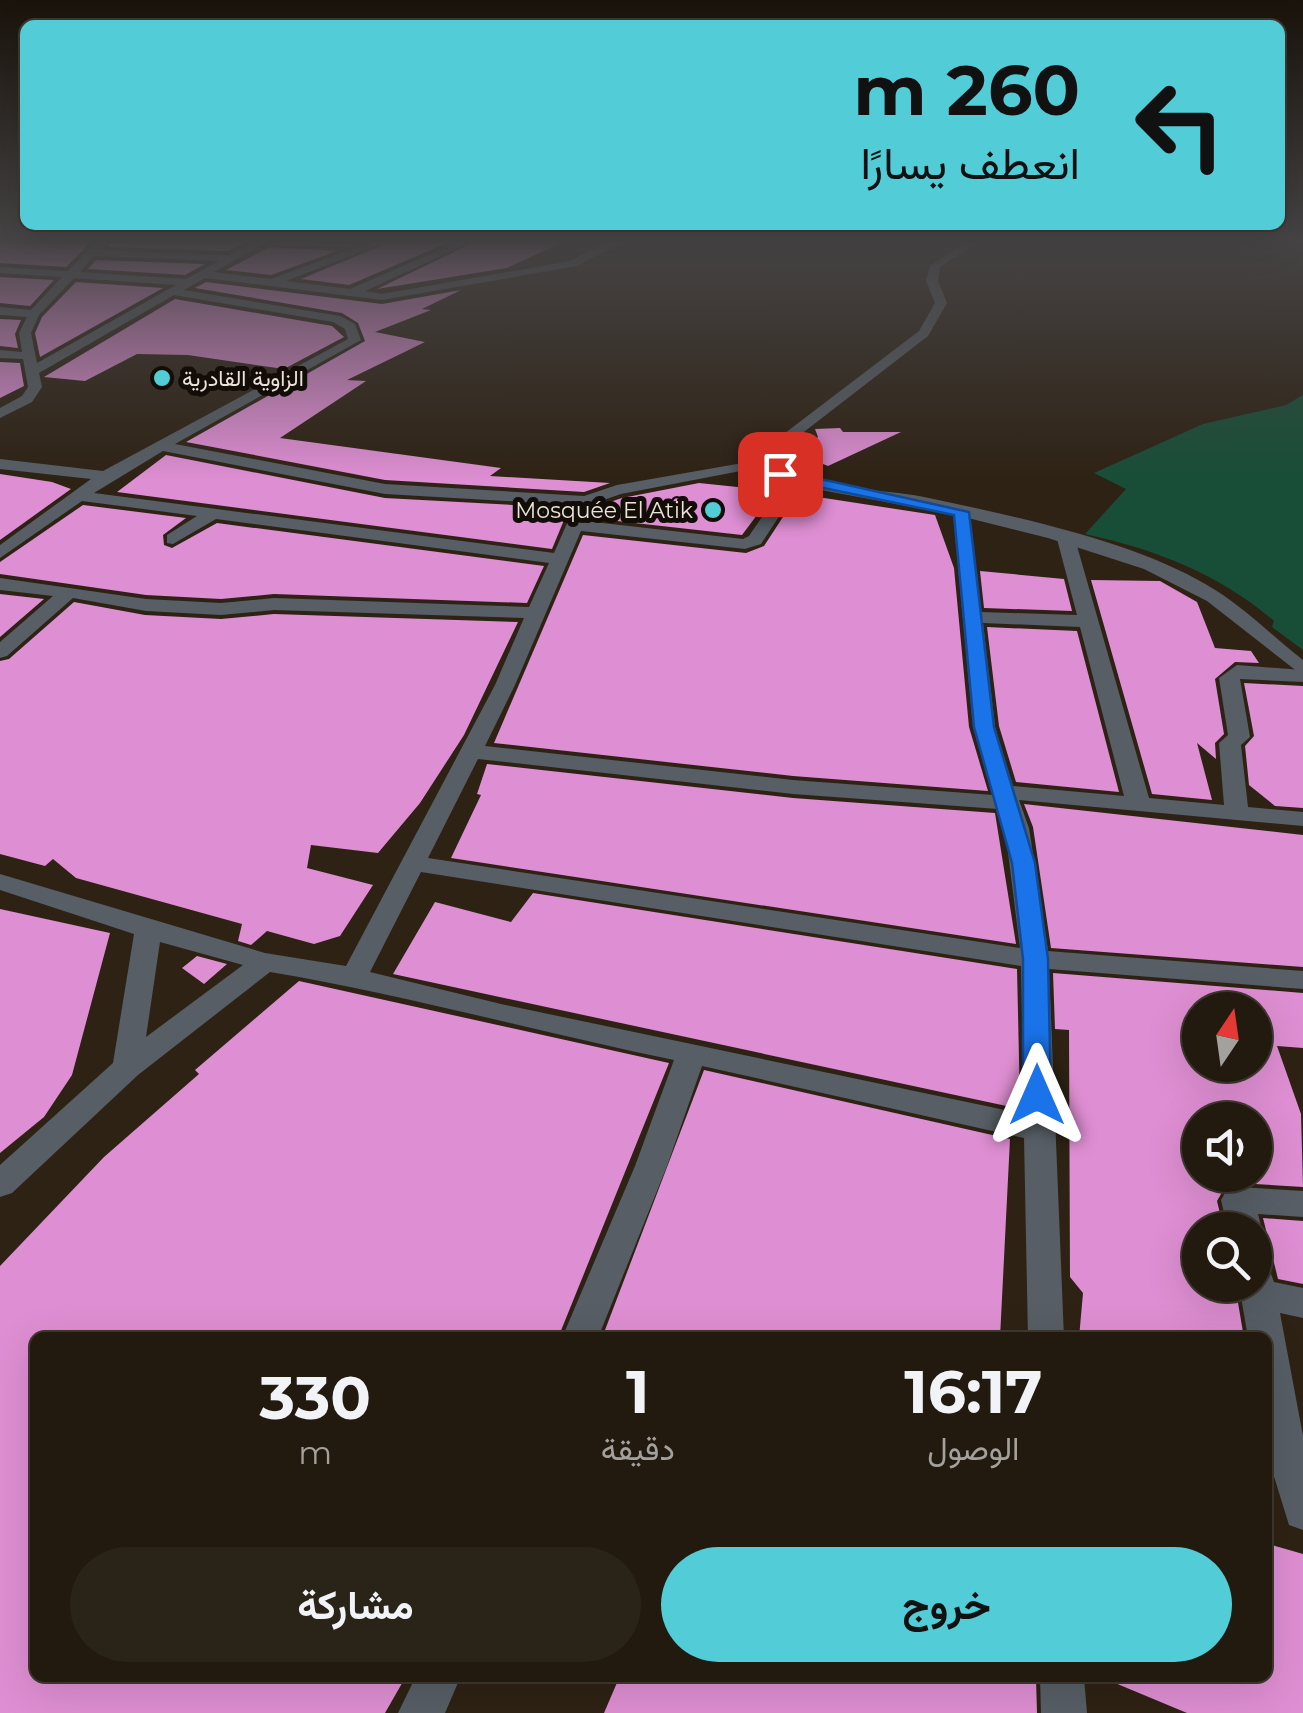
<!DOCTYPE html>
<html lang="ar">
<meta charset="utf-8">
<style>
body{margin:0;font-family:Montserrat,Vazirmatn,sans-serif;background:#2a2318;color:#f1f3f6;direction:rtl;height:100vh;display:flex;flex-direction:column;font-size:38px;white-space:nowrap}
*{box-sizing:border-box;margin:0}
p{font-size:32px;color:#a2a19e}
.icon{flex:none;width:55px;height:55px;fill:none;stroke:currentColor;stroke-width:2;stroke-linecap:round;stroke-linejoin:round}
.map{position:relative;flex:1;overflow:hidden;direction:ltr}
.details{position:absolute;left:30px;top:1332px;width:1242px;height:350px;display:flex;flex-direction:column;background:#221a0f;border-radius:15px;box-shadow:0 10px 40px #0002,0 0 0 2px #3f382f;direction:rtl}
.details>*{flex:none}
.hud{position:absolute;left:20px;top:20px;width:1265px;height:210px;border-radius:15px;box-shadow:0 10px 40px #0002,0 0 0 2px #3f382f;direction:rtl;background:#52ccd6;color:#111;overflow:hidden}
.needle{width:65px;rotate:13deg}
.tools{position:absolute;left:1182px;top:992px;display:grid;gap:20px}
.tools a{display:grid;place-items:center;width:90px;height:90px;border-radius:50%;background:#221a0f;box-shadow:0 10px 40px #0002,0 0 0 2px #3f382f;font-size:50px}
.pin{position:absolute;display:grid;place-items:center;width:85px;height:85px;color:#fff;margin:-42px;border-radius:20px;box-shadow:0 5px 15px #0006}
.me{position:absolute;width:110px;margin:-55px;rotate:0deg;stroke-linejoin:round;filter:drop-shadow(0 0 8px #0008)}
.turn{display:flex;align-items:center;gap:35px;height:210px;padding:0 40px;font-size:45px}
.turn .icon{width:130px;height:130px;stroke-width:2.5}
.turn b{display:block;font-size:70px;line-height:85px}
.eta{display:flex;justify-content:space-evenly;align-items:center;height:170px;text-align:center}
.eta b{font-size:60px;font-weight:700;line-height:70px}
.action{display:flex;gap:20px;margin-top:auto;padding:20px 40px}
.action a{flex:1;height:115px;border-radius:60px;background:#52ccd6;color:#111;font-size:40px;font-weight:700;line-height:115px;text-align:center}
.action a+a{background:#2a2318;color:#f1f3f6}
.map>svg:first-child{display:block}
.green{fill:#184e37}
.building{fill:#de8ed2;fill-rule:evenodd}
.lines{fill:none;stroke-linecap:round;stroke-linejoin:round}
.minor{fill:#575e65;fill-rule:evenodd}
.tertiary{fill:#575e65;fill-rule:evenodd}
.route{fill:#1a73e8;stroke:#114b97;stroke-width:2.5}
.poi-dot{fill:#52ccd6;stroke:#120d07;stroke-width:4}
.labels{text-anchor:middle;dominant-baseline:central;stroke-width:10;stroke-linejoin:round;paint-order:stroke}
.far-poi-label{font-size:22px;fill:#ebe2d9;stroke:#120d07;text-anchor:start}
</style>
<div class="map">
<svg width="1303" height="1713" viewBox="0 0 1303 1713">
<rect width="100%" height="100%" fill="#2e2214"/>
<path class="green" d="M1303,395V650L1272,627L1274,621C1220,574 1154,549 1085,534L1126,489L1094,473L1203,424L1286,405Z"/>
<path class="building" d="M0,240H93L66,267L0,263Z
M113,240H249L228,251L108,247Z
M395,240H454L349,285L301,279Z
M479,240H567L507,268L377,289Z
M270,247L337,251L271,275L226,270Z
M96,260L205,264L185,275L88,269Z
M0,277L54,280L30,306L0,303Z
M76,282L163,288L40,357L35,333L42,317Z
M206,282L382,304L461,290L422,309L431,310L375,332L425,342L347,380L366,381L280,438L501,468L490,476L610,483L584,492L385,480L186,442L365,341L358,323L342,313L195,288Z
M175,299L332,326L344,337L284,369L188,355L137,354L85,381L44,377Z
M0,319L21,320L15,334L18,348L0,346Z
M0,362L20,363L24,386L0,398Z
M840,428L843,432H901L828,466L798,454L818,437L815,429Z
M166,455L385,498L569,508L552,549L117,492Z
M0,474L52,482L71,489L0,540Z
M699,483L775,491L742,535L590,518L595,507L622,498Z
M798,494L935,515L954,568L969,727L988,791L793,776L494,743L583,535L746,553L764,546Z
M83,505L186,518L163,535L164,545L172,548L217,523L544,566L527,603L274,594L221,599L146,595L0,574V562Z
M980,571L1064,579L1072,611L984,608Z
M1091,580L1160,581L1197,602L1215,648L1251,651L1259,663L1235,662L1215,679L1224,734L1215,743L1216,759L1197,743L1212,800L1152,794Z
M0,594L44,599L0,637Z
M74,602L145,615L221,619L274,614L518,622L464,735L420,803L378,853L311,845L307,868L373,885L340,936L314,944L267,931L251,945L238,941L242,924L76,878L53,859L45,866L0,854V661L9,659Z
M987,627L1077,631L1119,792L1016,782L999,726Z
M1244,683L1303,686V808L1275,806L1249,785L1245,746L1254,736Z
M487,764L793,798L995,813L1016,944L451,858L481,795L477,794Z
M1024,804L1303,835V967L1051,948L1033,827Z
M533,893L1017,969L1020,1103H1011V1107L393,974L435,902L511,922Z
M0,909L110,933L72,1075L44,1117L0,1153Z
M197,956L227,964L204,984L182,968Z
M1053,973L1303,993V1048L1277,1046L1301,1114L1303,1187L1238,1183L1225,1187L1217,1201L1224,1230H1200V1285H1235L1244,1338H1079L1083,1293L1070,1277L1069,1030L1055,1029ZM1200,1010H1255V1068L1200,1065ZM1200,1120H1255V1175H1200Z
M299,981L669,1063L558,1338H35V1678H405L385,1713H0V1266L104,1157L199,1074L195,1070Z
M704,1070L1010,1139L1000,1338H602Z
M1263,1218L1303,1221V1284L1278,1279Z
M1268,1544L1303,1554V1713H1187L1103,1678H1268Z
M619,1678H1036L1037,1713H604Z"/>
<g class="lines">
<path class="minor" d="M98,240H109L100,250L229,255L256,240L364,245L391,240L286,281L350,289L463,240H476L365,291L382,294L570,261L612,240H625L577,266L382,300L205,278L184,290L340,316L355,324L361,340L175,444L385,484L584,496L617,485L771,458L774,461L766,466L621,494L592,504L585,521L743,539L749,536L789,477L803,480L761,544L745,549L581,531L515,685L485,746L793,780L993,795L973,727L953,512L961,507L969,512L981,612L1077,615L1057,539L1066,534L1075,539L1149,798L1224,805L1219,743L1228,735L1219,678L1237,665L1303,670V682L1240,679L1250,737L1241,745L1248,807L1303,812V826L1019,800L1029,828L1048,951L1303,971V989L1049,969L1064,1338H1028L1024,1138L702,1066L667,1166L598,1338H562L635,1166L674,1060C539,1032 406,995 270,972L138,1075L12,1193L0,1197V1165L113,1063L134,934L0,890V874L265,953L346,966L495,685L524,618L274,610L221,615L146,611L73,598L7,656L0,658V642L53,596L0,590V578L146,599L221,603L274,598L529,607L549,563L216,519L173,544L167,543V535L197,516L82,501L0,558V545L91,479L0,469V459L103,471L348,339L345,329L333,322L174,295L39,373L42,387L32,402L0,418V408L22,396L28,387L23,359L0,358V350L22,352L19,333L27,317L0,315V307L31,310L62,277L0,273V267L68,271ZM267,242L270,243L355,248L271,279L214,272ZM94,256L219,261L186,279L80,272ZM74,278L176,285L37,363L31,333L39,315ZM163,451L385,494L575,505L554,553L94,493ZM983,623L1080,627L1124,796L1013,786L995,727ZM478,759L793,794L998,809L1005,828L1020,948L428,858ZM421,872L1021,966L1024,1114L501,1004L370,972ZM160,942L243,965L146,1037Z
M1238,1187L1303,1191V1217L1258,1214L1262,1230L1255,1240V1230H1228L1221,1200L1226,1191Z
M1255,1259L1267,1263L1274,1282L1303,1288V1318L1280,1313L1303,1436V1530L1289,1525L1268,1457V1338H1248L1239,1285H1255Z
M415,1678H460L445,1713H398Z
M1040,1678H1084L1087,1713H1041Z"/>
<path class="tertiary" d="M969,240H981L940,267L938,281L947,303L928,336L778,452L776,464C818,493 876,487 924,497C1009,515 1132,540 1207,585C1242,605 1271,635 1303,660V676L1207,601L1144,569L1048,538L956,515L794,485L763,469L759,456L768,446L919,331L935,303L926,281L930,266Z"/>
</g>
<linearGradient id="sky" x2="0" y2="1"><stop stop-color="#19130b"/><stop offset="0.5" stop-color="#464445"/><stop offset="1" stop-color="#464445" stop-opacity="0"/></linearGradient>
<rect width="1303" height="480" fill="url(#sky)"/>
<path class="route" d="M780,470L969,512L994,727L1035,863L1048,959L1051,1095L1047,1102L1037,1105L1023,1095V959L1012,863L974,727L954,515L775,478Z"/>
<g class="poi-dot">
<circle cx="162" cy="378" r="10"/>
<circle cx="713" cy="510" r="10"/>
</g>
<g class="labels">
<g class="far-poi-label">
<text x="182" y="378">الزاوية القادرية</text>
<text x="693" y="510" text-anchor="end">Mosquée El Atik</text>
</g>
</g>
</svg>
<div class="tools">
<a><svg class="needle" viewBox="-14 -14 28 28"><path d="M0-13l5 13h-10z" fill="#e53935"/><path d="M0 13l5-13h-10z" fill="#a2a19e"/></svg></a>
<a><svg class="icon" aria-label="sound" viewBox="0 0 24 24"><path d="M4 9h4l5-4v14l-5-4H4zM17 9q2 3 0 6"/></svg></a>
<a><svg class="icon" aria-label="search" viewBox="0 0 24 24"><circle cx="10" cy="10" r="6"/><path d="M15 15l6 6"/></svg></a>
</div>
<div class="pin" style="left:780px;top:474px;background:#d93025"><svg class="icon" aria-label="arrive" viewBox="0 0 24 24"><path d="M6 21V4h12l-3 4 3 4H6"/></svg></div>
<svg class="me" style="left:1037px;top:1095px" viewBox="-20 -20 40 40"><path d="M0-17L14 15 0 8-14 15z" fill="#1a73e8" stroke="#fff" stroke-width="4"/></svg>
<div class="hud">
<div class="turn"><svg class="icon" aria-label="left" viewBox="0 0 24 24"><path d="M17 20v-9H6M10 6l-5 5 5 5"/></svg><div><b>260 m</b>انعطف يسارًا</div></div>
</div>
<section class="details">
<div class="eta">
<div><b>16:17</b><p>الوصول</p></div>
<div><b>1</b><p>دقيقة</p></div>
<div><b>330</b><p>m</p></div>
</div>
<div class="action"><a>خروج</a><a>مشاركة</a></div>
</section>
</div>
